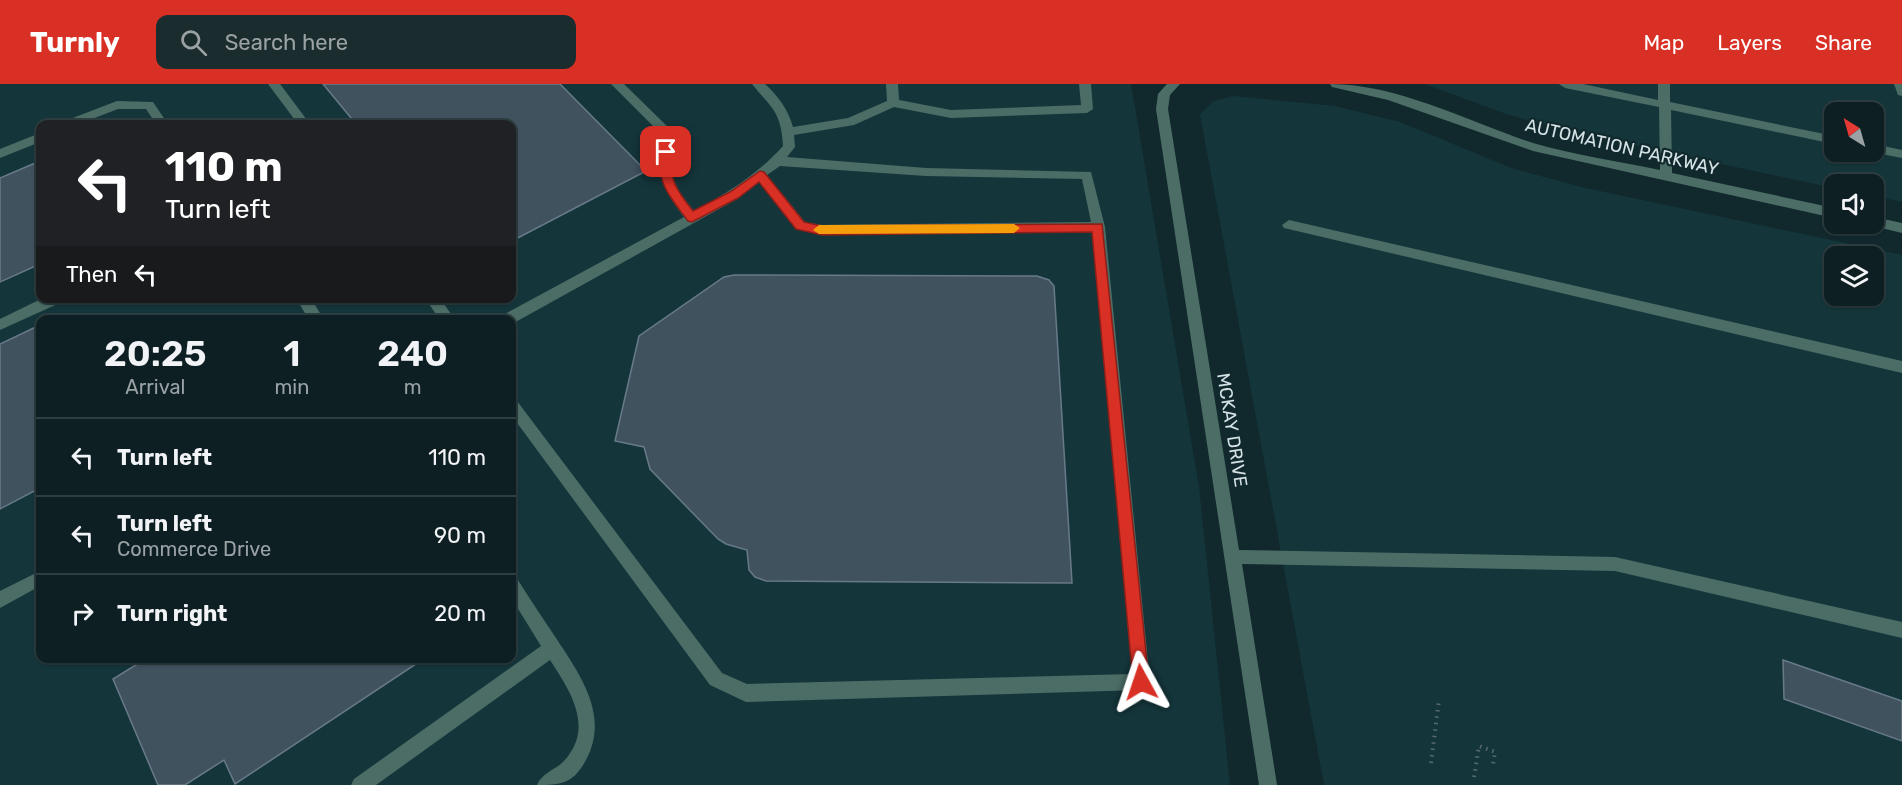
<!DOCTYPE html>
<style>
body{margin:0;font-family:Rubik,sans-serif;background:#1b2c2f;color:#f1f3f6;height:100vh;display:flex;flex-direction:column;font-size:22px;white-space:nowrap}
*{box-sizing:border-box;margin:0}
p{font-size:20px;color:#9aa2a5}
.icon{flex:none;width:33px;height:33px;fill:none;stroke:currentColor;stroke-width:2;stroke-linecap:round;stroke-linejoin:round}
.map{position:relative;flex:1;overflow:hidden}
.sheet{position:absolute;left:36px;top:231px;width:480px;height:348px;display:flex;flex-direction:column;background:#0d1f22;border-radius:12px;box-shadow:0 2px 4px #0004,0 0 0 2px #2d3d40}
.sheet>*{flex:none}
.top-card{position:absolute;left:36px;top:36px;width:480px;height:183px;border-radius:12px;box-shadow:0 2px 4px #0004,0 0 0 2px #2d3d40;background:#202124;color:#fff;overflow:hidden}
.needle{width:39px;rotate:323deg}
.tools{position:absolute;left:1824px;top:18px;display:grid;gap:12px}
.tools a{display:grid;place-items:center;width:60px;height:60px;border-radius:12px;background:#0d1f22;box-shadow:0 2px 4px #0004,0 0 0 2px #2d3d40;font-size:30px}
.pin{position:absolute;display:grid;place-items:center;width:51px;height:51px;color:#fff;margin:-26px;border-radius:12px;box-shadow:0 3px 9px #0006}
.me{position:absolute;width:66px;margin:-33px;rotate:355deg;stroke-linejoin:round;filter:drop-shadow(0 0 4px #0008)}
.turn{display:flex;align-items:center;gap:21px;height:126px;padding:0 30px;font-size:27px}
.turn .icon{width:78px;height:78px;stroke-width:2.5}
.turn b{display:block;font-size:42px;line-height:51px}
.then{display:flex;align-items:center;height:57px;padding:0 30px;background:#0003;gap:12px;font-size:22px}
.eta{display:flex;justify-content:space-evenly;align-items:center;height:102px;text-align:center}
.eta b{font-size:36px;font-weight:600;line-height:42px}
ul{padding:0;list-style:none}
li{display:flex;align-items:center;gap:18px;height:78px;padding:0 30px;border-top:2px solid #2d3d40}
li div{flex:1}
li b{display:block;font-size:22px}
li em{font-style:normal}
header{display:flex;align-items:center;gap:36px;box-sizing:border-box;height:84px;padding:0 30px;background:#d93025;color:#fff}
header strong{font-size:28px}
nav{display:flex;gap:33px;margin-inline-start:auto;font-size:21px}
.search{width:420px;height:54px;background:#1b2c2f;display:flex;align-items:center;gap:15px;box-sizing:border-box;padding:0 21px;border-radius:12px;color:#9aa2a5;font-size:22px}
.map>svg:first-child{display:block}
.built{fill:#14363b;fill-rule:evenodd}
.building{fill:#41525f;stroke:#687a88;stroke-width:1.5}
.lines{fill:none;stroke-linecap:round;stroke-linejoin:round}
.path{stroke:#566b6e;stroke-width:4;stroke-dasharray:1.5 5;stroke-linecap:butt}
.minor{fill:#4c6d66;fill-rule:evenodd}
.route{fill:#d93025;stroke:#8d1f18;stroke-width:1.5}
.slow{fill:#f59e0b}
.labels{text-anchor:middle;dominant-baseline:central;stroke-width:4.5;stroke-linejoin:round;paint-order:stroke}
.street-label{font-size:18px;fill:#d4e2e4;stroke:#11292d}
</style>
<header>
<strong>Turnly</strong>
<div class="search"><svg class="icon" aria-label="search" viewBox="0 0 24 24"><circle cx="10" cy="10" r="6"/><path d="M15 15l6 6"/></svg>Search here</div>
<nav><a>Map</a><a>Layers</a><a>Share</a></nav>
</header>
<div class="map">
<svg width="1902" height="701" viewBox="0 0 1902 701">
<rect width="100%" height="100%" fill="#11292d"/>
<path class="built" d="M0,0H1131L1199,403L1230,701H0ZM40,40H512V214H40ZM40,236H512V574H40Z
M1425,0H1902V118L1874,112V100H1834V104L1576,49L1509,31ZM1834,28H1874V68H1834Z
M1233,12L1335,22L1400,38L1511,84L1581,103L1902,171V701H1324L1200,30L1214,17ZM1834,172H1874V212H1834Z"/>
<path class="building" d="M323,0H560L646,87L512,157V40H356Z
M40,77V180L0,198V94Z
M734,191L1037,192L1049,196L1054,202L1072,499L766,497L755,493L749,486L747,466L726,460L718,455L650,385L644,363L615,357L639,252L724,193Z
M40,241V404L0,425V260Z
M147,574H425L235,700L224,676L185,701H158L113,595Z
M1783,576L1902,617V657L1784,615Z"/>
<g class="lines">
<path class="path" d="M1431,679L1439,616
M1474,693L1479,662L1495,668L1493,680"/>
<path class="minor" d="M268,0H280L310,40H298Z
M611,0H624L673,48L674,96L680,109L694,127C726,110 758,90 783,62C781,27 772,25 752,0H765C778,12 788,25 793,43L848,34L887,17L886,0H898L899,16L951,26L1081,21L1079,0H1091L1093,25L1087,29L951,34L894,23L854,41L794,51L795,63L787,73L926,84L1091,88L1105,143L1150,598L1147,604L1141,606L746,618L710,601L512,332V315L517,317L722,589L747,600L1132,590L1092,148L822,151L796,145L759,98L739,114L512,240V236H499L501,232L684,133C661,103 658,89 663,52ZM780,82L926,92L1082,95L1091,138L822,141L805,138L767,91Z
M1167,0H1180L1170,11L1168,25L1239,466L1615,473L1902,538V554L1615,487L1242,480L1277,701H1259L1156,25L1158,10Z
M1330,0C1398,0 1469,38 1533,59C1574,71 1618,77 1660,86L1659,23L1565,4L1559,0H1583L1658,16V0H1670V18L1834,52V60L1671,26L1672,89L1834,124V134L1533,67L1388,16L1332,3Z
M1894,0H1902V12L1898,11Z
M117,17L153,18L168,40H156L146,25H118L79,40H63L65,37Z
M40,49V58L0,74V65Z
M1874,60L1902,66V74L1871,68H1874Z
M1874,133L1902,139V149L1869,141L1868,140H1874Z
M1289,136L1902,277V289L1284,144L1282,141Z
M43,214H64L62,218L0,246V235Z
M296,214H311L324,236H309Z
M425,214H440L455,236H440Z
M40,487V502L0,524V507Z
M512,493L518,496C530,515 543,535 556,554C580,591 610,631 586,676C573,700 561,701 537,701C542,689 555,686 564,677C595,643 570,607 550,576L376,701H351L354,695L541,562L512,515Z"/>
</g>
<path class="route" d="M666,64L672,68C668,95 677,107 693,127L730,108L760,87L764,88L804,138L822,142L1102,140L1149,598L1147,603L1141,605L1136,603L1133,598L1092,148L822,151L796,145L759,98L738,114L692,138L688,137C670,113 656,99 661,68Z"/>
<path class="slow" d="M1014,140L1020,144L1014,149L819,150L813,146L819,141Z"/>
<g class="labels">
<g class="street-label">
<text transform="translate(1622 63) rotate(13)">AUTOMATION PARKWAY</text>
<text transform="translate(1232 346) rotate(81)">MCKAY DRIVE</text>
</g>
</g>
</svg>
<div class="tools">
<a><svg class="needle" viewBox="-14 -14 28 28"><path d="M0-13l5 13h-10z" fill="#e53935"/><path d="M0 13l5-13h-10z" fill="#9aa2a5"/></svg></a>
<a><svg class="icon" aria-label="sound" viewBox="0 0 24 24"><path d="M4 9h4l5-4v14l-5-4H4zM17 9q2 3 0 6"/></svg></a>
<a><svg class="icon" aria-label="layers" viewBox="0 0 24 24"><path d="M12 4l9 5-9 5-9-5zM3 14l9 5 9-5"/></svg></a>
</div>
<div class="pin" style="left:666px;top:68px;background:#d93025"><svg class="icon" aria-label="arrive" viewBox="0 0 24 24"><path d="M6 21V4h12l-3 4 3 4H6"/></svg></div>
<svg class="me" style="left:1141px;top:598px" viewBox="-20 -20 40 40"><path d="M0-17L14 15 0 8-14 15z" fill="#d93025" stroke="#fff" stroke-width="4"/></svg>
<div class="top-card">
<div class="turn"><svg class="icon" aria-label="left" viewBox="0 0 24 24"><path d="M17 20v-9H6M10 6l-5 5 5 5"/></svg><div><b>110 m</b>Turn left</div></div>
<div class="then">Then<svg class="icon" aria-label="left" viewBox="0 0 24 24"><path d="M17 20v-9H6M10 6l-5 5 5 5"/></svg></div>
</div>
<section class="sheet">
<div class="eta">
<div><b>20:25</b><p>Arrival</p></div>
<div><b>1</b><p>min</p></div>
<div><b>240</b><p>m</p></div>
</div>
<ul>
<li><svg class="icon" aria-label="left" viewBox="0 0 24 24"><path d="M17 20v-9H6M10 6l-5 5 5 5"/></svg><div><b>Turn left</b></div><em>110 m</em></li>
<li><svg class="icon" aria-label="left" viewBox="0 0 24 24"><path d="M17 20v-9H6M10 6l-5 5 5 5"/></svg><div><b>Turn left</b><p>Commerce Drive</p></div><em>90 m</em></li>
<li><svg class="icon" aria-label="right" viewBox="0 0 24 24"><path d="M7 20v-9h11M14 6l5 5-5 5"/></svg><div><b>Turn right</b></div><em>20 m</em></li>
</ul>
</section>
</div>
